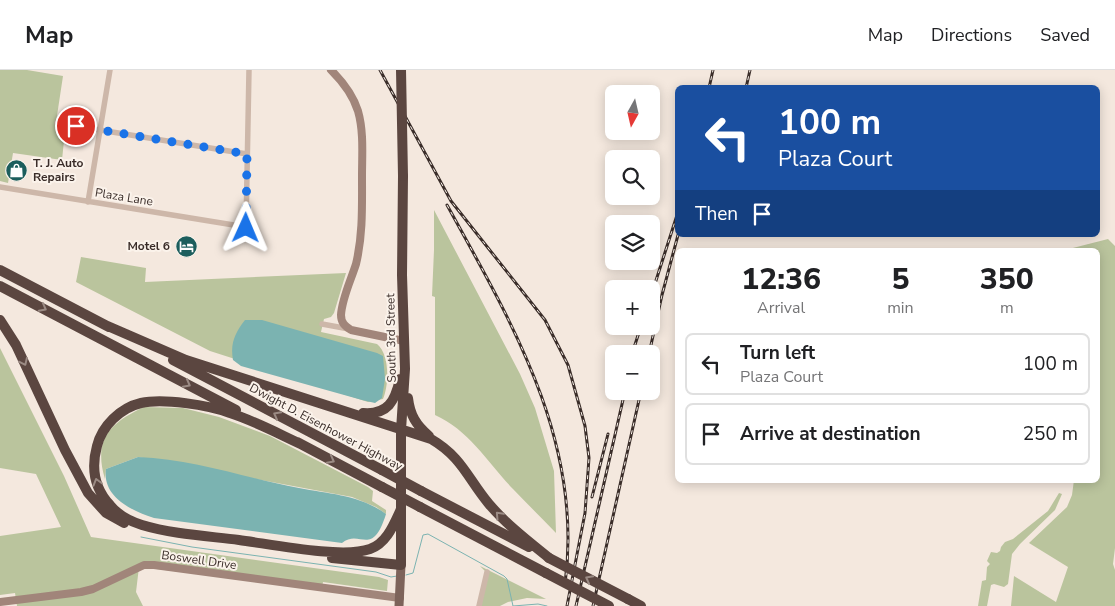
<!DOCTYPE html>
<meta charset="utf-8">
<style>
body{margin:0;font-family:"Nunito Sans",sans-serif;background:#f6f6f6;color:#202124;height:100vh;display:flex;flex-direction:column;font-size:19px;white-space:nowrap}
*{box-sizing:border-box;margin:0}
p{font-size:16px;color:#757577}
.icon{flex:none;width:28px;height:28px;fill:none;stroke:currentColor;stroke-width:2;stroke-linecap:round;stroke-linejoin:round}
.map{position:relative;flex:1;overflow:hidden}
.side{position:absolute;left:675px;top:178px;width:425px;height:235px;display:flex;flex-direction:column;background:#fff;border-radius:8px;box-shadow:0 2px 12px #0003}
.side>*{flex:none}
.top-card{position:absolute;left:675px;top:15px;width:425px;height:152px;border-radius:8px;box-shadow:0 2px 12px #0003;background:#1a4fa0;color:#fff;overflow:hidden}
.needle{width:32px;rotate:188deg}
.fabs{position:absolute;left:605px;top:15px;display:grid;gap:10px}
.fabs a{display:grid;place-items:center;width:55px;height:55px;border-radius:8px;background:#fff;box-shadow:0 2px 12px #0003;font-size:25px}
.pin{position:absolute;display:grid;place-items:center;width:42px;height:42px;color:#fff;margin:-21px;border:2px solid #fff;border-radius:50%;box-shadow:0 1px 5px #0007}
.me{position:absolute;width:55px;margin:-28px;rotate:1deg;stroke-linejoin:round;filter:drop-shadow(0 0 4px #0008)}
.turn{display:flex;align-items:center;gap:18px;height:105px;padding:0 20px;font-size:22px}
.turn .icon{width:65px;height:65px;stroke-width:2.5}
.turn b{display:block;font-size:35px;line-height:42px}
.then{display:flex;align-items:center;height:48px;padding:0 20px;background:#0003;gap:10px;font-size:19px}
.eta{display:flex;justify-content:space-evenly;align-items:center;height:85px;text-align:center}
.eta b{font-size:30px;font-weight:800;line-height:35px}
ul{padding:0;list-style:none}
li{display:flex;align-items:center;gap:15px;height:62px;margin:0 10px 8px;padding:0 10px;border:2px solid #e0e0e0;border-radius:8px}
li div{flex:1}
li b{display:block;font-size:19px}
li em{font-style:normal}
header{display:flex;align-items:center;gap:30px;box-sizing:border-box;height:70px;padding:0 25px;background:#fff;border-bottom:1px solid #e0e0e0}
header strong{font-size:24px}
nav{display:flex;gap:28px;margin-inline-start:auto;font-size:18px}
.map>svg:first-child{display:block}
.green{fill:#bac49d}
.water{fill:#7bb3b1}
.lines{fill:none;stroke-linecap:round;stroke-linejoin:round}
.stream{stroke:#7bb3b1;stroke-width:1}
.street{stroke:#cdb7a9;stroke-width:5.5}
.secondary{stroke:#a1857a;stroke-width:8}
.primary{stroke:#7d635a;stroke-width:9}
.highway{stroke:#5b4640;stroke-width:10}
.rail-casing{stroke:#3a2d29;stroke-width:3}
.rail{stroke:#fbf3eb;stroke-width:1;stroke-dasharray:4;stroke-linecap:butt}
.highway-bridge{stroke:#5b4640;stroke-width:10}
.oneway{stroke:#9b8b84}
.route{stroke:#1a73e8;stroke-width:9;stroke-dasharray:0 16.2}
.labels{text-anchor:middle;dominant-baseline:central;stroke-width:4;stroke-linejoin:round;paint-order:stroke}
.poi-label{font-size:12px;font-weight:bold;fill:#3a2d29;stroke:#fbf3eb;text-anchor:start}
.street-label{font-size:12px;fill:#3a2d29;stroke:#fbf3eb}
</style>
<header>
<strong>Map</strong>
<nav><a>Map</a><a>Directions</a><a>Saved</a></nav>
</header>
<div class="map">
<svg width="1115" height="536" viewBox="0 0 1115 536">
<rect width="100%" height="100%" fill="#f4e8de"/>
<path class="green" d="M0,0H27L63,6L55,59L65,61L62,90L13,83L8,113L0,111Z
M434,140L520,304L535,338L554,401L556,463C542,448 527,434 513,419C488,393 469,360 435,345V227L432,226L434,180Z
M1108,169L1115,176V478L1113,494L1115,500V536H1011L1014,506L1056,532L1068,497L1029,473L1067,437L1072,425L1074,410H1098V180H1065Z
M81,187L146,198L145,212L346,203L334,243L331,247L324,249L321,262L377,274C390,284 389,315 383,329L368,332L210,281L76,212Z
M0,278L64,406L91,467L379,507L388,510L387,521L323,512L322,518L139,497L136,522L143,536H17L15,523L0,525V466L61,457L36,404L0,398Z
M144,337L183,338L219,347L270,366L368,417L373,421L372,431L386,440V444L376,437L352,427L138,387L106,399L105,409C93,369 110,353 144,337Z
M1059,423L1062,424L1055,440L1020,474L1012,484L1008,514L1004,517L994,514L991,515L987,536H978L982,511L986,510L987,497L990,494L987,491L991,482L997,483L1000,481L1001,477L1005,472L1013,469L1048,441Z
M480,496L546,529L527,528L508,532L500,536H479L487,503Z"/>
<path class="water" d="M245,250H262L377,283L383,286L385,309L382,328L375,333L362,330L241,296L233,290C230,273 235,263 245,250Z
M138,387C194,389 245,408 299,418C330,424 360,425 386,444C372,489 360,458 342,473L154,448C132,441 102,427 106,399Z"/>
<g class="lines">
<path class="stream" d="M141,467L192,477L376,502L391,507L397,506
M406,505L413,503L423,465L428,464L504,506L507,509L513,536
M513,536L538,534L547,536"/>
<path class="street" d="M57,53L247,84
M0,117L246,157L249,0
M88,132L110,0
M322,254L349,259
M479,536L487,502"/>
<path class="secondary" d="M331,0C343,12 353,25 358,41C364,62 362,85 362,106C362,136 363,165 356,194C351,210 342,228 341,245C341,253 345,256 351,260L404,271
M0,532L81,522L93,519L144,495H154L400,528"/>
<path class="primary" d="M399,536L401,495"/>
<path class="highway" d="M0,200L109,257
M0,216L236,340
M0,250L16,275L65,380L88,423L106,443L124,453
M103,254L186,290L431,369C462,387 468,409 489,434C507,455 528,471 549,488
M173,290L382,400
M408,328C410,345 416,355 429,366
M363,343C388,345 395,331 400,309
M297,372L382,417
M303,375C279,364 255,351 230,343C208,335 163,328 141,333C120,338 102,356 97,376C91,398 94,418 110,435C118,445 129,451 142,455C172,464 207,466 239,470C270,474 342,489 370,479C387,473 394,454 401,439
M421,421L529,477
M420,437L546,503
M332,488L401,495
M401,495V360L405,299L402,205L403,106
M628,529L641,536"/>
<defs>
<path id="rail" d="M380,0L451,131L545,250L568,295L585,356L589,388L585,443L567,536
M709,18L713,0
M746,18L750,0
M447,135C512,253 584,373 565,514
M651,226L678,142
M632,284L641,256
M649,284L662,225L678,165
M592,427L608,364
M576,536L625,321
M593,536L641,321"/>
</defs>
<use href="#rail" class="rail-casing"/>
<use href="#rail" class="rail"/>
<path class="highway-bridge" d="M401,0L403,106
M382,400L421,421
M382,417L420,437
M549,488L628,529
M546,503L609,536"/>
</g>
<defs><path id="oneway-chevron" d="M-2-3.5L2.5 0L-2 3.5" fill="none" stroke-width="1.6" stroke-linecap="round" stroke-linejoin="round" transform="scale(1.25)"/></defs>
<g class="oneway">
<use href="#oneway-chevron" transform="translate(43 238) rotate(28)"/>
<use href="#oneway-chevron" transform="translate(24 292) rotate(65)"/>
<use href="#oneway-chevron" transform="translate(187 314) rotate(28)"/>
<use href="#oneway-chevron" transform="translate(277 345) rotate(-152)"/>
<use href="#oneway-chevron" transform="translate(331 390) rotate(28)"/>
<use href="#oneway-chevron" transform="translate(97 412) rotate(-106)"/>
<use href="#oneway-chevron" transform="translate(499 445) rotate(-133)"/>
<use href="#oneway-chevron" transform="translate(589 509) rotate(-152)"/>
</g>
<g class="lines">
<path class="route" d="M76,56L247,84L246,158"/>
</g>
<defs>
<symbol id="shop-disc" viewBox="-11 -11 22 22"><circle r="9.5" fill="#1c5e5d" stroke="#fbf3eb"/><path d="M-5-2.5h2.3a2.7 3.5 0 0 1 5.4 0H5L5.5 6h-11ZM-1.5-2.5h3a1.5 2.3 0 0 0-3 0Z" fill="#fff"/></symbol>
<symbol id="hotel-disc" viewBox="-11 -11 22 22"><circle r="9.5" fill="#1c5e5d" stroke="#fbf3eb"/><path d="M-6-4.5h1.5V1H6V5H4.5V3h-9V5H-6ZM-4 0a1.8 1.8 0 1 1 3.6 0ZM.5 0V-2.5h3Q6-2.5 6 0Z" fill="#fff"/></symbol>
</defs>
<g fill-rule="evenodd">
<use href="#shop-disc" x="4" y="88" width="25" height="25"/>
<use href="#hotel-disc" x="174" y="164" width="25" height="25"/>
</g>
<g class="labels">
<g class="poi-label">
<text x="33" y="93">T. J. Auto<tspan x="33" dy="14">Repairs</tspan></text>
<text x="170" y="176" text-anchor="end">Motel 6</text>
</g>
<g class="street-label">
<text transform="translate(124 127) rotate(9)">Plaza Lane</text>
<text transform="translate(391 268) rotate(-91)">South 3rd Street</text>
<text transform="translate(326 357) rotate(28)">Dwight D. Eisenhower Highway</text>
<text transform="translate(199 490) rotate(8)">Boswell Drive</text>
</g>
</g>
</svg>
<div class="fabs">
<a><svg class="needle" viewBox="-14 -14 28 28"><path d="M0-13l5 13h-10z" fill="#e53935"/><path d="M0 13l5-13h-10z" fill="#757577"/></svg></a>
<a><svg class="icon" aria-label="search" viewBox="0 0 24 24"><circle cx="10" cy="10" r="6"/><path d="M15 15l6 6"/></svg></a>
<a><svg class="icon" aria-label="layers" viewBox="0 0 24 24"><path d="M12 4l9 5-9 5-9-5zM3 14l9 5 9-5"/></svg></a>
<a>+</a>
<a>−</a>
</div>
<div class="pin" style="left:76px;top:56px;background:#d93025"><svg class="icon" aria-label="arrive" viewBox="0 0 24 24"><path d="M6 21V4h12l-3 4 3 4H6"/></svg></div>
<svg class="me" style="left:246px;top:158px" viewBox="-20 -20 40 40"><path d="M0-17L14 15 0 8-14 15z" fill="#1a73e8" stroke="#fff" stroke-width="4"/></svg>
<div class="top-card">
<div class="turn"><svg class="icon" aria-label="left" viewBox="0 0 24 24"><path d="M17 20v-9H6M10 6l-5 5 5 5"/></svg><div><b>100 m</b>Plaza Court</div></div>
<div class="then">Then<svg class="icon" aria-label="arrive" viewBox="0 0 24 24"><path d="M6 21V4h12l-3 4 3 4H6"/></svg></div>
</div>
<section class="side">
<div class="eta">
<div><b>12:36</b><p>Arrival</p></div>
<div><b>5</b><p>min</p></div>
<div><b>350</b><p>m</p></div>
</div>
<ul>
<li><svg class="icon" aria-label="left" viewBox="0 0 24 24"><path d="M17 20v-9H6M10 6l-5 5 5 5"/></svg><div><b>Turn left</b><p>Plaza Court</p></div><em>100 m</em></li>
<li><svg class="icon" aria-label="arrive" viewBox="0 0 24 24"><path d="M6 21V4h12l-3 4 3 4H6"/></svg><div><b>Arrive at destination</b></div><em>250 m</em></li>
</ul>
</section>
</div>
